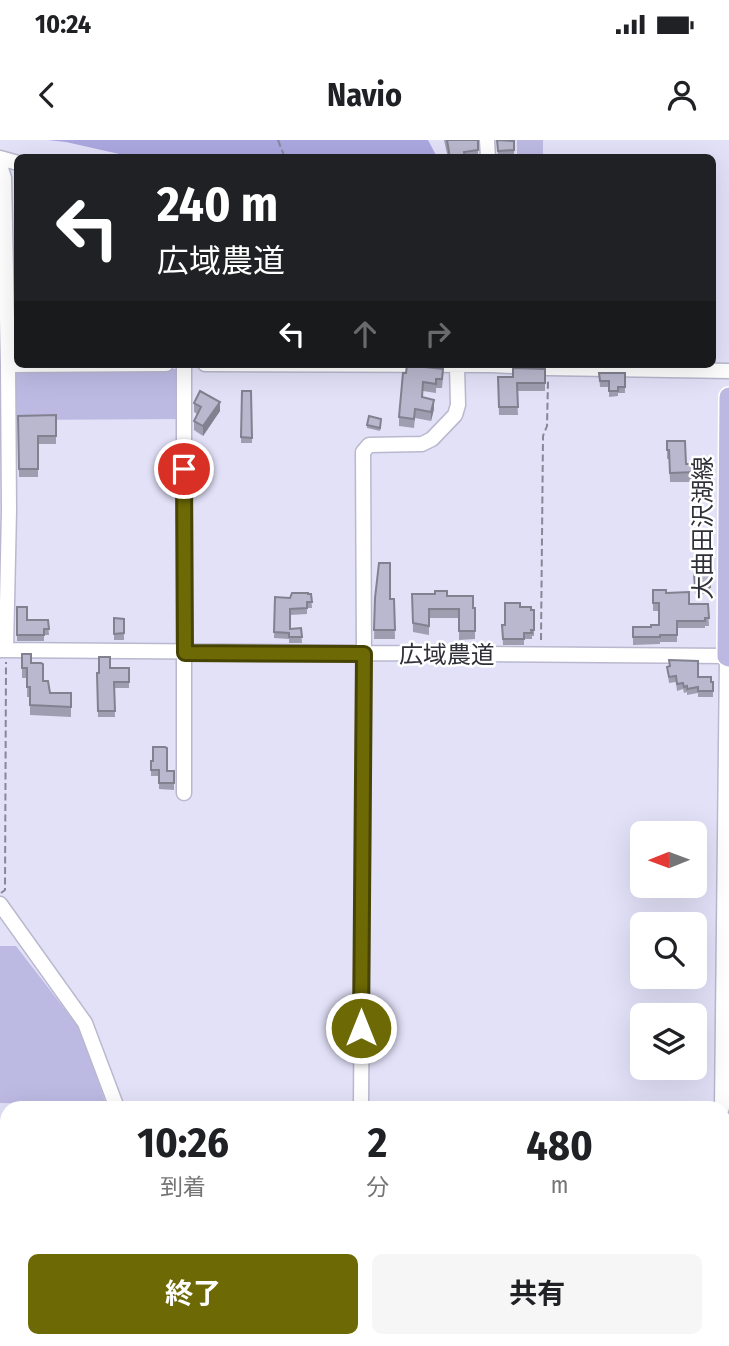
<!DOCTYPE html>
<html lang="ja">
<meta charset="utf-8">
<style>
body{margin:0;font-family:"Fira Sans Condensed","Noto Sans JP",sans-serif;background:#f6f6f6;color:#202124;height:100vh;display:flex;flex-direction:column;font-size:26px;white-space:nowrap}
*{box-sizing:border-box;margin:0}
p{font-size:23px;color:#757577}
.icon{flex:none;width:38px;height:38px;fill:none;stroke:currentColor;stroke-width:2;stroke-linecap:round;stroke-linejoin:round}
.map{position:relative;flex:1;overflow:hidden}
.details{position:absolute;left:0px;top:961px;width:730px;height:247px;display:flex;flex-direction:column;background:#fff;border-radius:21px 21px 0 0;box-shadow:0 7px 28px #0002}
.details>*{flex:none}
.banner{position:absolute;left:14px;top:14px;width:702px;height:214px;border-radius:10px;box-shadow:0 7px 28px #0002;background:#202124;color:#fff;overflow:hidden}
.needle{width:46px;rotate:269deg}
.controls{position:absolute;left:630px;top:681px;display:grid;gap:14px}
.controls a{display:grid;place-items:center;width:77px;height:77px;border-radius:10px;background:#fff;box-shadow:0 7px 28px #0002;font-size:35px}
.pin{position:absolute;display:grid;place-items:center;width:60px;height:60px;color:#fff;margin:-30px;border:4px solid #fff;border-radius:50%;box-shadow:0 2px 7px #0007}
.me{position:absolute;width:77px;margin:-38px;rotate:0deg;stroke-linejoin:round;filter:drop-shadow(0 0 5px #0008)}
.turn{display:flex;align-items:center;gap:24px;height:147px;padding:0 28px;font-size:32px}
.turn .icon{width:91px;height:91px;stroke-width:2.5}
.turn b{display:block;font-size:49px;line-height:60px}
.lanes{display:flex;align-items:center;height:66px;padding:0 28px;background:#0003;justify-content:center;gap:35px;direction:ltr}
.lanes .off{opacity:.35}
.eta{display:flex;justify-content:space-evenly;align-items:center;height:119px;text-align:center}
.eta b{font-size:42px;font-weight:700;line-height:49px}
.action{display:flex;gap:14px;margin-top:auto;padding:14px 28px}
.action a{flex:1;height:80px;border-radius:10px;background:#6d6904;color:#fff;font-size:28px;font-weight:700;line-height:80px;text-align:center}
.action a+a{background:#f6f6f6;color:#202124}
.status{display:flex;justify-content:space-between;align-items:center;height:49px;padding:0 35px;background:#fff;direction:ltr}
.status svg{height:19px;fill:currentColor}
header{display:flex;justify-content:space-between;align-items:center;height:91px;padding:0 28px;background:#fff;font-size:32px;font-weight:700}
.map>svg:first-child{display:block}
.green{fill:#bcbae3}
.forest{fill:#aba7e0}
.lines{fill:none;stroke-linecap:round;stroke-linejoin:round}
.minor-casing{stroke:#b9b8ce;stroke-width:17}
.major-casing{stroke:#fff;stroke-width:22}
.path{stroke:#888797;stroke-width:2;stroke-dasharray:7 3.5;stroke-linecap:butt}
.minor{stroke:#fff;stroke-width:14}
.major{stroke:#bbb8e2;stroke-width:19}
.wall{fill:#9f9eb1}
.shaded-wall{fill:#828190}
.building{fill:#b9b8ce;stroke:#828190;stroke-width:2}
.route-casing{stroke:#474403;stroke-width:18}
.route{stroke:#6d6904;stroke-width:12}
.labels{text-anchor:middle;dominant-baseline:central;stroke-width:5;stroke-linejoin:round;paint-order:stroke}
.street-label{font-size:24px;fill:#303038;stroke:#fff}
</style>
<div class="status"><b>10:24</b><svg viewBox="0 0 49 12"><path d="M0 12V9h3v3zM5 12V6h3v6zM10 12V3h3v9zM15 12V0h3v12zM26 1h20v11H26zM47 4h2v5h-2z"/></svg></div>
<header><svg class="icon" aria-label="back" viewBox="0 0 24 24"><path d="M15 5l-7 7 7 7"/></svg>Navio<svg class="icon" aria-label="person" viewBox="0 0 24 24"><circle cx="12" cy="8" r="4"/><path d="M4 21q1-7 8-7t8 7"/></svg></header>
<div class="map">
<svg width="729" height="1206" viewBox="0 0 729 1206">
<rect width="100%" height="100%" fill="#e2e1f8"/>
<path class="green" d="M517,0H543V17H517Z
M15,229H181V279L15,280Z
M0,806H16L81,890L105,961L102,965L0,963Z"/>
<path class="forest" d="M48,0H428L437,17L137,18L66,2Z"/>
<g class="lines">
<defs>
<path id="minor" d="M487,0L488,18
M0,18L18,23
M0,25L4,38L8,225L9,370L6,510
M205,224L492,225L548,228L729,231
M8,225L166,224
M0,510L727,516L722,968
M184,653V224
M0,764L85,883L117,968
M361,968L364,514L363,312L369,305L422,304L432,299L455,275L458,265L457,226
M162,1200L165,1206
M240,1200L244,1206
M359,1206V1200
M720,1206V1200"/>
<path id="major" d="M729,257L727,516L729,517"/>
</defs>
<use href="#minor" class="minor-casing"/>
<use href="#major" class="major-casing"/>
<path class="path" d="M278,0L285,18
M541,500L543,296L547,286L548,241
M1,753L5,750L6,522
M26,1206V1200"/>
<use href="#minor" class="minor"/>
<use href="#major" class="major"/>
</g>
<path class="wall" d="M444,0H478V18H448Z
M497,0L514,1V17H498Z
M545,229V251H517L518,275H499L498,237H513Z
M406,233L443,238L442,248H436V253L423,251V257L434,269L431,281L415,278L414,288L399,286V277Z
M599,233H625V253H618V256L609,257V247H600Z
M242,251H251L252,303H241Z
M194,263L220,271L203,296L194,290V281L197,274L194,272Z
M56,275V304H38V337H19L18,276Z
M381,282L380,291L367,288V285Z
M667,301L686,324H696V342H670L669,319H667Z
M710,433V454H695L694,434Z
M653,450L666,453L689,464H708L709,486H705V488H677V502H660V504L633,505V487H651L659,485V471H653Z
M311,454L312,468H307V474L290,475V489L301,488L302,503H289V499L274,498L275,457L290,458Z
M412,454L447,456L473,468H475V499L459,500V478H429V495L413,492Z
M375,458L394,459L395,499H374Z
M17,467L27,480H48L49,495H44V501H17Z
M520,467L534,470V496H532V499H524V505H503L502,485H505Z
M114,478L124,479V500H114Z
M22,514L31,523L50,553H71V577L30,575V557H27V538H22Z
M669,520L698,537L713,542V557H698V553L687,555V552L684,553L683,549L677,551L676,542L669,543L667,527H669Z
M110,528H129V548H114L115,577H98L97,533Z
M151,621L167,631H174V650L159,649V636H151Z"/>
<path class="shaded-wall" d="M434,260V269L431,281V272Z
M220,262V271L203,296V286Z"/>
<path class="building" d="M447,0H478V10L464,12L465,18H450Z
M497,0L514,1V10L498,11Z
M407,225L443,229L442,239H436V244L423,242L422,257L434,260L431,272L415,269L414,279L399,277L403,233H406Z
M513,228L545,229V243H517L518,267H499L498,237H513Z
M599,233H625V247H618V251H609V241H600Z
M200,251L220,262L203,286L194,281L201,267L194,263Z
M242,251H251L252,298L241,297Z
M56,275V296H38V329H19L18,276Z
M369,276L381,279L380,288L367,285Z
M667,301H685L686,324H696V332L670,333L669,310H667Z
M379,423H390V459H394L395,490H374L375,458Z
M710,433V447H695L694,434Z
M653,450H666V453L689,452V464H708L709,478H705V481H677V495H660V497H633V487H651V485H659V463H653Z
M435,451H447V456H473V468H475V491H459V469H429V486L413,483L412,454H435Z
M292,453H308V454H311L312,462H307V468L290,469V489L301,488L302,497H289V493L274,492L275,457L290,458Z
M505,463H520V467H531V470H534V490H531L532,493H524V499H503L502,485H505Z
M17,467H27V480H48L49,489H44V495H17Z
M114,478L124,479V493L114,494Z
M22,514H31V523H41L43,524V541H48L50,553H71V567L30,565V547H27V528H22Z
M99,517H110V528H129V542H114L115,571H98L97,533H99Z
M669,520L698,521V537H711V542H713V551H698V547L687,549V546L684,547L683,543L677,544L676,536L669,537L667,527L670,526Z
M153,607H165L167,608V631H174V643H159V630H151V621H153Z
M146,1200L147,1206H127V1202Z"/>
<g class="lines">
<defs>
<path id="route" d="M184,329L185,513L364,514L361,888"/>
</defs>
<use href="#route" class="route-casing"/>
<use href="#route" class="route"/>
</g>
<g class="labels">
<g class="street-label">
<text transform="translate(703 388) rotate(-90)">大曲田沢湖線</text>
<text x="447" y="515">広域農道</text>
</g>
</g>
</svg>
<div class="controls">
<a><svg class="needle" viewBox="-14 -14 28 28"><path d="M0-13l5 13h-10z" fill="#e53935"/><path d="M0 13l5-13h-10z" fill="#757577"/></svg></a>
<a><svg class="icon" aria-label="search" viewBox="0 0 24 24"><circle cx="10" cy="10" r="6"/><path d="M15 15l6 6"/></svg></a>
<a><svg class="icon" aria-label="layers" viewBox="0 0 24 24"><path d="M12 4l9 5-9 5-9-5zM3 14l9 5 9-5"/></svg></a>
</div>
<div class="pin" style="left:184px;top:329px;background:#d93025"><svg class="icon" aria-label="arrive" viewBox="0 0 24 24"><path d="M6 21V4h12l-3 4 3 4H6"/></svg></div>
<svg class="me" style="left:361px;top:888px" viewBox="-20 -20 40 40"><circle r="17" fill="#6d6904" stroke="#fff" stroke-width="3"/><path d="M0-11L8 9 0 5-8 9z" fill="#fff"/></svg>
<div class="banner">
<div class="turn"><svg class="icon" aria-label="left" viewBox="0 0 24 24"><path d="M17 20v-9H6M10 6l-5 5 5 5"/></svg><div><b>240 m</b>広域農道</div></div>
<div class="lanes"><svg class="icon" aria-label="left" viewBox="0 0 24 24"><path d="M17 20v-9H6M10 6l-5 5 5 5"/></svg><svg class="icon off" aria-label="ahead" viewBox="0 0 24 24"><path d="M12 20V5M6 11l6-6 6 6"/></svg><svg class="icon off" aria-label="right" viewBox="0 0 24 24"><path d="M7 20v-9h11M14 6l5 5-5 5"/></svg></div>
</div>
<section class="details">
<div class="eta">
<div><b>10:26</b><p>到着</p></div>
<div><b>2</b><p>分</p></div>
<div><b>480</b><p>m</p></div>
</div>
<div class="action"><a>終了</a><a>共有</a></div>
</section>
</div>
